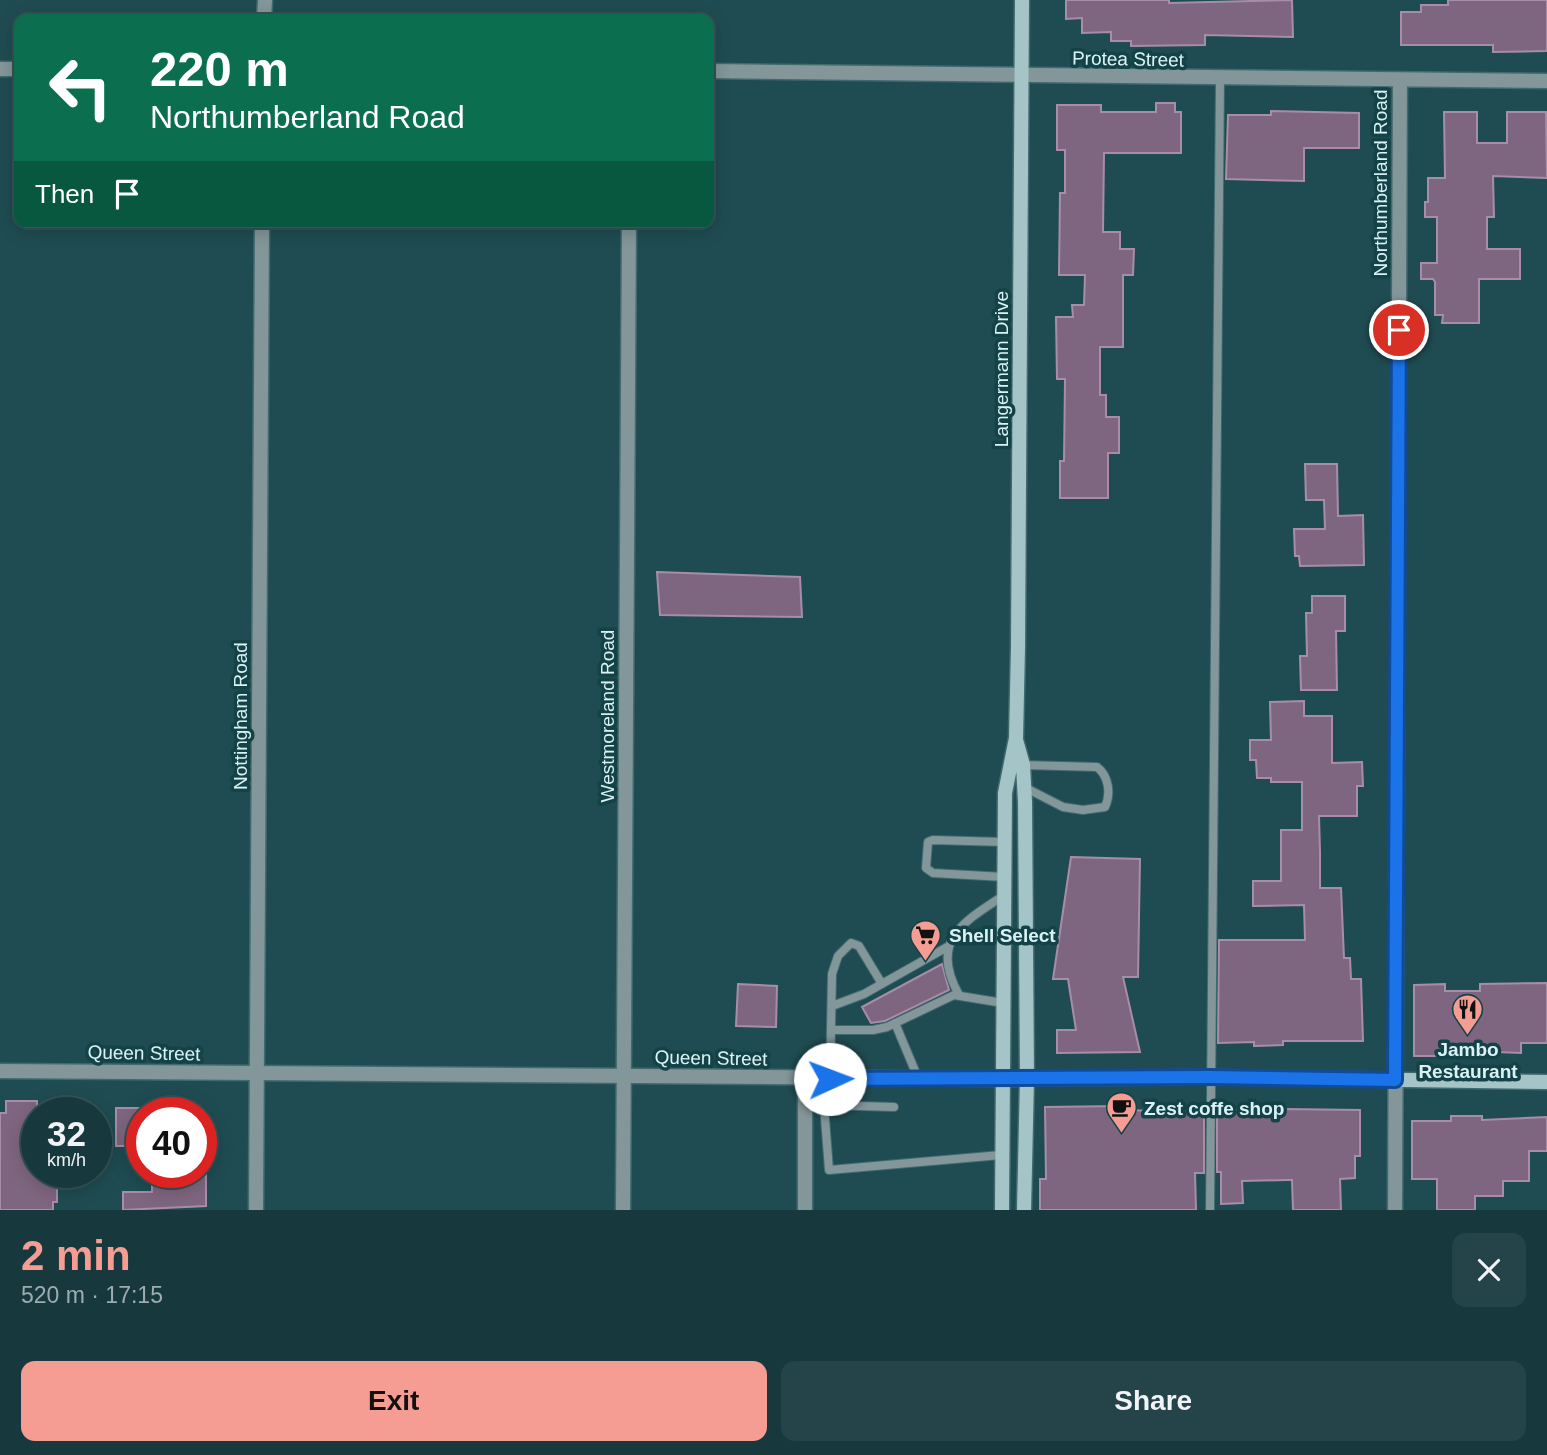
<!DOCTYPE html>
<meta charset="utf-8">
<style>
body{margin:0;font-family:Helvetica,sans-serif;background:#244449;color:#f1f3f6;height:100vh;display:flex;flex-direction:column;font-size:26px;white-space:nowrap}
*{box-sizing:border-box;margin:0}
p{font-size:23px;color:#9eacb0}
.icon{flex:none;width:38px;height:38px;fill:none;stroke:currentColor;stroke-width:2;stroke-linecap:round;stroke-linejoin:round}
.map{position:relative;height:1210px;overflow:hidden}
.panel{display:flex;flex-direction:column;background:#17393e;flex:1}
.panel>*{flex:none}
.guide{position:absolute;left:14px;top:14px;width:700px;height:214px;border-radius:14px;box-shadow:0 4px 18px #0003,0 0 0 2px #365358;background:#0b6e4f;color:#fff;overflow:hidden}
.speed{position:absolute;left:21px;top:1097px;display:flex;gap:14px;font-size:35px;font-weight:700;text-align:center}
.speed>*{display:grid;place-content:center;width:91px;height:91px;border-radius:50%;background:#17393e;box-shadow:0 4px 18px #0003,0 0 0 2px #365358;line-height:1}
.speed small{font-size:18px;font-weight:400}
.speed .limit{border:10px solid #d22;background:#fff;color:#111}
.pin{position:absolute;display:grid;place-items:center;width:60px;height:60px;color:#fff;margin:-30px;border:4px solid #fff;border-radius:50%;box-shadow:0 2px 7px #0007}
.me{position:absolute;width:77px;margin:-38px;rotate:88deg;stroke-linejoin:round;filter:drop-shadow(0 0 5px #0008)}
.turn{display:flex;align-items:center;gap:24px;height:147px;padding:0 21px;font-size:32px}
.turn .icon{width:91px;height:91px;stroke-width:2.5}
.turn b{display:block;font-size:49px;line-height:60px}
.then{display:flex;align-items:center;height:66px;padding:0 21px;background:#0003;gap:14px;font-size:26px}
.round{display:grid;place-items:center;flex:none;width:74px;height:74px;border-radius:14px;background:#244449}
.headline{display:flex;align-items:center;justify-content:space-between;height:119px;padding:0 21px}
h1{font-size:42px;font-weight:800;line-height:52px;color:#f59c93}
.button{display:flex;gap:14px;margin-top:auto;padding:14px 21px}
.button a{flex:1;height:80px;border-radius:14px;background:#f59c93;color:#111;font-size:28px;font-weight:800;line-height:80px;text-align:center}
.button a+a{background:#244449;color:#f1f3f6}
.map>svg:first-child{display:block}
.building{fill:#7f6680;stroke:#a88da8;stroke-width:2}
.lines{fill:none;stroke-linecap:round;stroke-linejoin:round}
.service-casing{stroke:#416a6f;stroke-width:10}
.minor-casing{stroke:#416a6f;stroke-width:17}
.tertiary-casing{stroke:#416a6f;stroke-width:17}
.secondary-casing{stroke:#416a6f;stroke-width:17}
.service{stroke:#839699;stroke-width:8}
.minor{stroke:#839699;stroke-width:14}
.tertiary{stroke:#839699;stroke-width:14}
.secondary{stroke:#a5c4c8;stroke-width:14}
.route-casing{stroke:#114b97;stroke-width:18}
.route{stroke:#1a73e8;stroke-width:12}
.labels{text-anchor:middle;dominant-baseline:central;stroke-width:7;stroke-linejoin:round;paint-order:stroke}
.street-label{font-size:19px;fill:#daf2f5;stroke:#134247}
.poi-label{font-size:19px;font-weight:bold;fill:#daf2f5;stroke:#134247;text-anchor:start}
</style>
<div class="map">
<svg width="1547" height="1210" viewBox="0 0 1547 1210">
<rect width="100%" height="100%" fill="#1f4c52"/>
<path class="building" d="M1066,0H1169V3L1292,0L1293,37L1205,35V45L1131,46V41H1111V32L1082,33V18L1066,19Z
M1448,0H1547V51L1493,52V45H1401V12H1421V5H1448Z
M1156,103H1175V112H1181V153H1104L1103,232H1120V249H1134L1133,275H1123V347H1100V395H1106V417H1119V453H1108V498H1060V461H1064L1065,379H1057L1056,317H1073L1072,305H1084L1085,275H1059L1060,193H1065V150H1057V105H1101V112H1156Z
M1271,111L1359,113V148H1304V181L1226,179L1228,115H1271Z
M1444,112H1477V143H1507V112H1546L1547,178L1493,176L1494,217H1487V249H1520V279H1479V323H1442L1443,315H1435V282L1433,279H1421V263H1437V217H1425V202H1428V178H1445Z
M1305,464H1337L1338,516L1363,515L1364,565L1300,566L1299,556H1295L1294,529H1325L1324,500H1306Z
M657,572L800,577L802,617L660,615Z
M1312,596H1345V631H1336L1337,690H1301L1300,656H1307L1306,613H1312Z
M1304,701V716H1332V763L1362,762L1363,786H1357V816H1319L1320,852V888H1341L1344,958H1350L1351,979H1361L1363,1041H1283V1045L1254,1046V1042L1218,1043L1219,940H1305L1304,905L1253,906V881H1281V830H1302V782H1271V778H1257L1256,760H1250V740H1271L1270,702Z
M1071,857L1140,859L1138,977H1123L1140,1052L1057,1053V1030H1076L1068,979H1053Z
M942,964L949,990L885,1021L871,1023L862,1007Z
M1547,983V1043H1521V1053L1445,1050V1056H1414V985L1445,984V991H1480V984Z
M738,984L777,986L776,1027L736,1026Z
M6,1101H37V1172H57V1202H53V1210H0V1113H6Z
M1119,1106V1110L1204,1112V1173H1195L1196,1210H1040V1179H1046L1045,1107Z
M116,1108H142V1146H116Z
M1284,1109L1360,1110V1156H1355V1178L1340,1179L1341,1210H1293L1292,1180H1287L1242,1181L1243,1203L1221,1204V1172H1217V1111Z
M1451,1116H1482V1120L1547,1117V1151H1529V1181H1503V1196H1475V1210H1437V1179H1412V1121H1451Z
M159,1172H206V1206L123,1210V1192H152V1183L159,1184Z"/>
<g class="lines">
<defs>
<path id="service" d="M1023,765L1097,767C1109,776 1111,794 1105,807L1083,810L1063,807L1024,787
M1004,877L933,873L926,868L928,842L933,840L1004,842
M959,995C929,941 962,923 1003,896
M832,1006L864,994L949,946
M895,1023L918,1078
M832,1030H873L887,1027L954,995L1003,1003
M830,1079L832,974L838,956L851,943L859,946L882,984
M822,1080L829,1170L1001,1155
M824,1105L894,1107
M1210,1210L1220,79"/>
<path id="minor" d="M264,19L265,0
M0,69H19
M709,71L1547,81
M805,1079V1210
M256,1210L262,222
M623,1210L629,222
M1395,1210L1400,80"/>
<path id="tertiary" d="M0,1071L1002,1079"/>
<path id="secondary" d="M1016,740L1023,765L1025,802L1027,1078L1024,1210
M1002,1079L1210,1077L1547,1082
M1002,1210L1005,793L1016,738L1018,647L1022,0"/>
</defs>
<use href="#service" class="service-casing"/>
<use href="#minor" class="minor-casing"/>
<use href="#tertiary" class="tertiary-casing"/>
<use href="#secondary" class="secondary-casing"/>
<use href="#service" class="service"/>
<use href="#minor" class="minor"/>
<use href="#tertiary" class="tertiary"/>
<use href="#secondary" class="secondary"/>
</g>
<g class="lines">
<defs>
<path id="route" d="M830,1079L1210,1077L1395,1080L1399,330"/>
</defs>
<use href="#route" class="route-casing"/>
<use href="#route" class="route"/>
</g>
<defs>
<symbol id="supermarket-pin" viewBox="-11 -11 22 30"><path d="M0 17L-7.5 6A9.5 9.5 0 1 1 7.5 6Z" fill="#f59c93" stroke="#134247"/><path d="M-6-5.5h2.5l.6 2H6L4.5 2H-2.5L-4.4-4H-6ZM-1.5 3.2a1.3 1.3 0 1 0 .1 0ZM3 3.2a1.3 1.3 0 1 0 .1 0Z" fill="#111"/></symbol>
<symbol id="restaurant-pin" viewBox="-11 -11 22 30"><path d="M0 17L-7.5 6A9.5 9.5 0 1 1 7.5 6Z" fill="#f59c93" stroke="#134247"/><path d="M-5-6h1v4h1v-4h1v4h1v-4h1v5L-1.5 .5V6h-2V.5L-5-1ZM5-6V6H3V1.5H1.5Q1.5-4 5-6Z" fill="#111"/></symbol>
<symbol id="cafe-pin" viewBox="-11 -11 22 30"><path d="M0 17L-7.5 6A9.5 9.5 0 1 1 7.5 6Z" fill="#f59c93" stroke="#134247"/><path d="M-5.5-4.5H6V0H3Q3 3.5 0 3.5H-2.5Q-5.5 3.5-5.5 0ZM3-3.2v2h1.7v-2ZM-6 4.5H4V6H-6Z" fill="#111"/></symbol>
</defs>
<g fill-rule="evenodd">
<use href="#supermarket-pin" x="908" y="918" width="35" height="47"/>
<use href="#restaurant-pin" x="1450" y="992" width="35" height="47"/>
<use href="#cafe-pin" x="1104" y="1090" width="35" height="47"/>
</g>
<g class="labels">
<g class="street-label">
<text transform="translate(1128 59) rotate(1)">Protea Street</text>
<text transform="translate(1380 183) rotate(-90)">Northumberland Road</text>
<text transform="translate(1001 369) rotate(-90)">Langermann Drive</text>
<text transform="translate(240 716) rotate(-90)">Nottingham Road</text>
<text transform="translate(607 716) rotate(-90)">Westmoreland Road</text>
<text transform="translate(144 1053) rotate(1)">Queen Street</text>
<text transform="translate(711 1058) rotate(1)">Queen Street</text>
</g>
<g class="poi-label">
<text x="949" y="935">Shell Select</text>
<text x="1468" y="1049" text-anchor="middle">Jambo<tspan x="1468" dy="22">Restaurant</tspan></text>
<text x="1144" y="1108">Zest coffe shop</text>
</g>
</g>
</svg>
<div class="speed"><div>32<small>km/h</small></div><div class="limit">40</div></div>
<div class="pin" style="left:1399px;top:330px;background:#d93025"><svg class="icon" aria-label="arrive" viewBox="0 0 24 24"><path d="M6 21V4h12l-3 4 3 4H6"/></svg></div>
<svg class="me" style="left:830px;top:1079px" viewBox="-20 -20 40 40"><circle r="19" fill="#fff"/><path d="M0-13L10 11 0 6-10 11z" fill="#1a73e8"/></svg>
<div class="guide">
<div class="turn"><svg class="icon" aria-label="left" viewBox="0 0 24 24"><path d="M17 20v-9H6M10 6l-5 5 5 5"/></svg><div><b>220 m</b>Northumberland Road</div></div>
<div class="then">Then<svg class="icon" aria-label="arrive" viewBox="0 0 24 24"><path d="M6 21V4h12l-3 4 3 4H6"/></svg></div>
</div>
</div>
<section class="panel">
<div class="headline"><div><h1>2 min</h1><p>520 m · 17:15</p></div><a class="round"><svg class="icon" aria-label="close" viewBox="0 0 24 24"><path d="M6 6l12 12M18 6L6 18"/></svg></a></div>
<div class="button"><a>Exit</a><a>Share</a></div>
</section>
